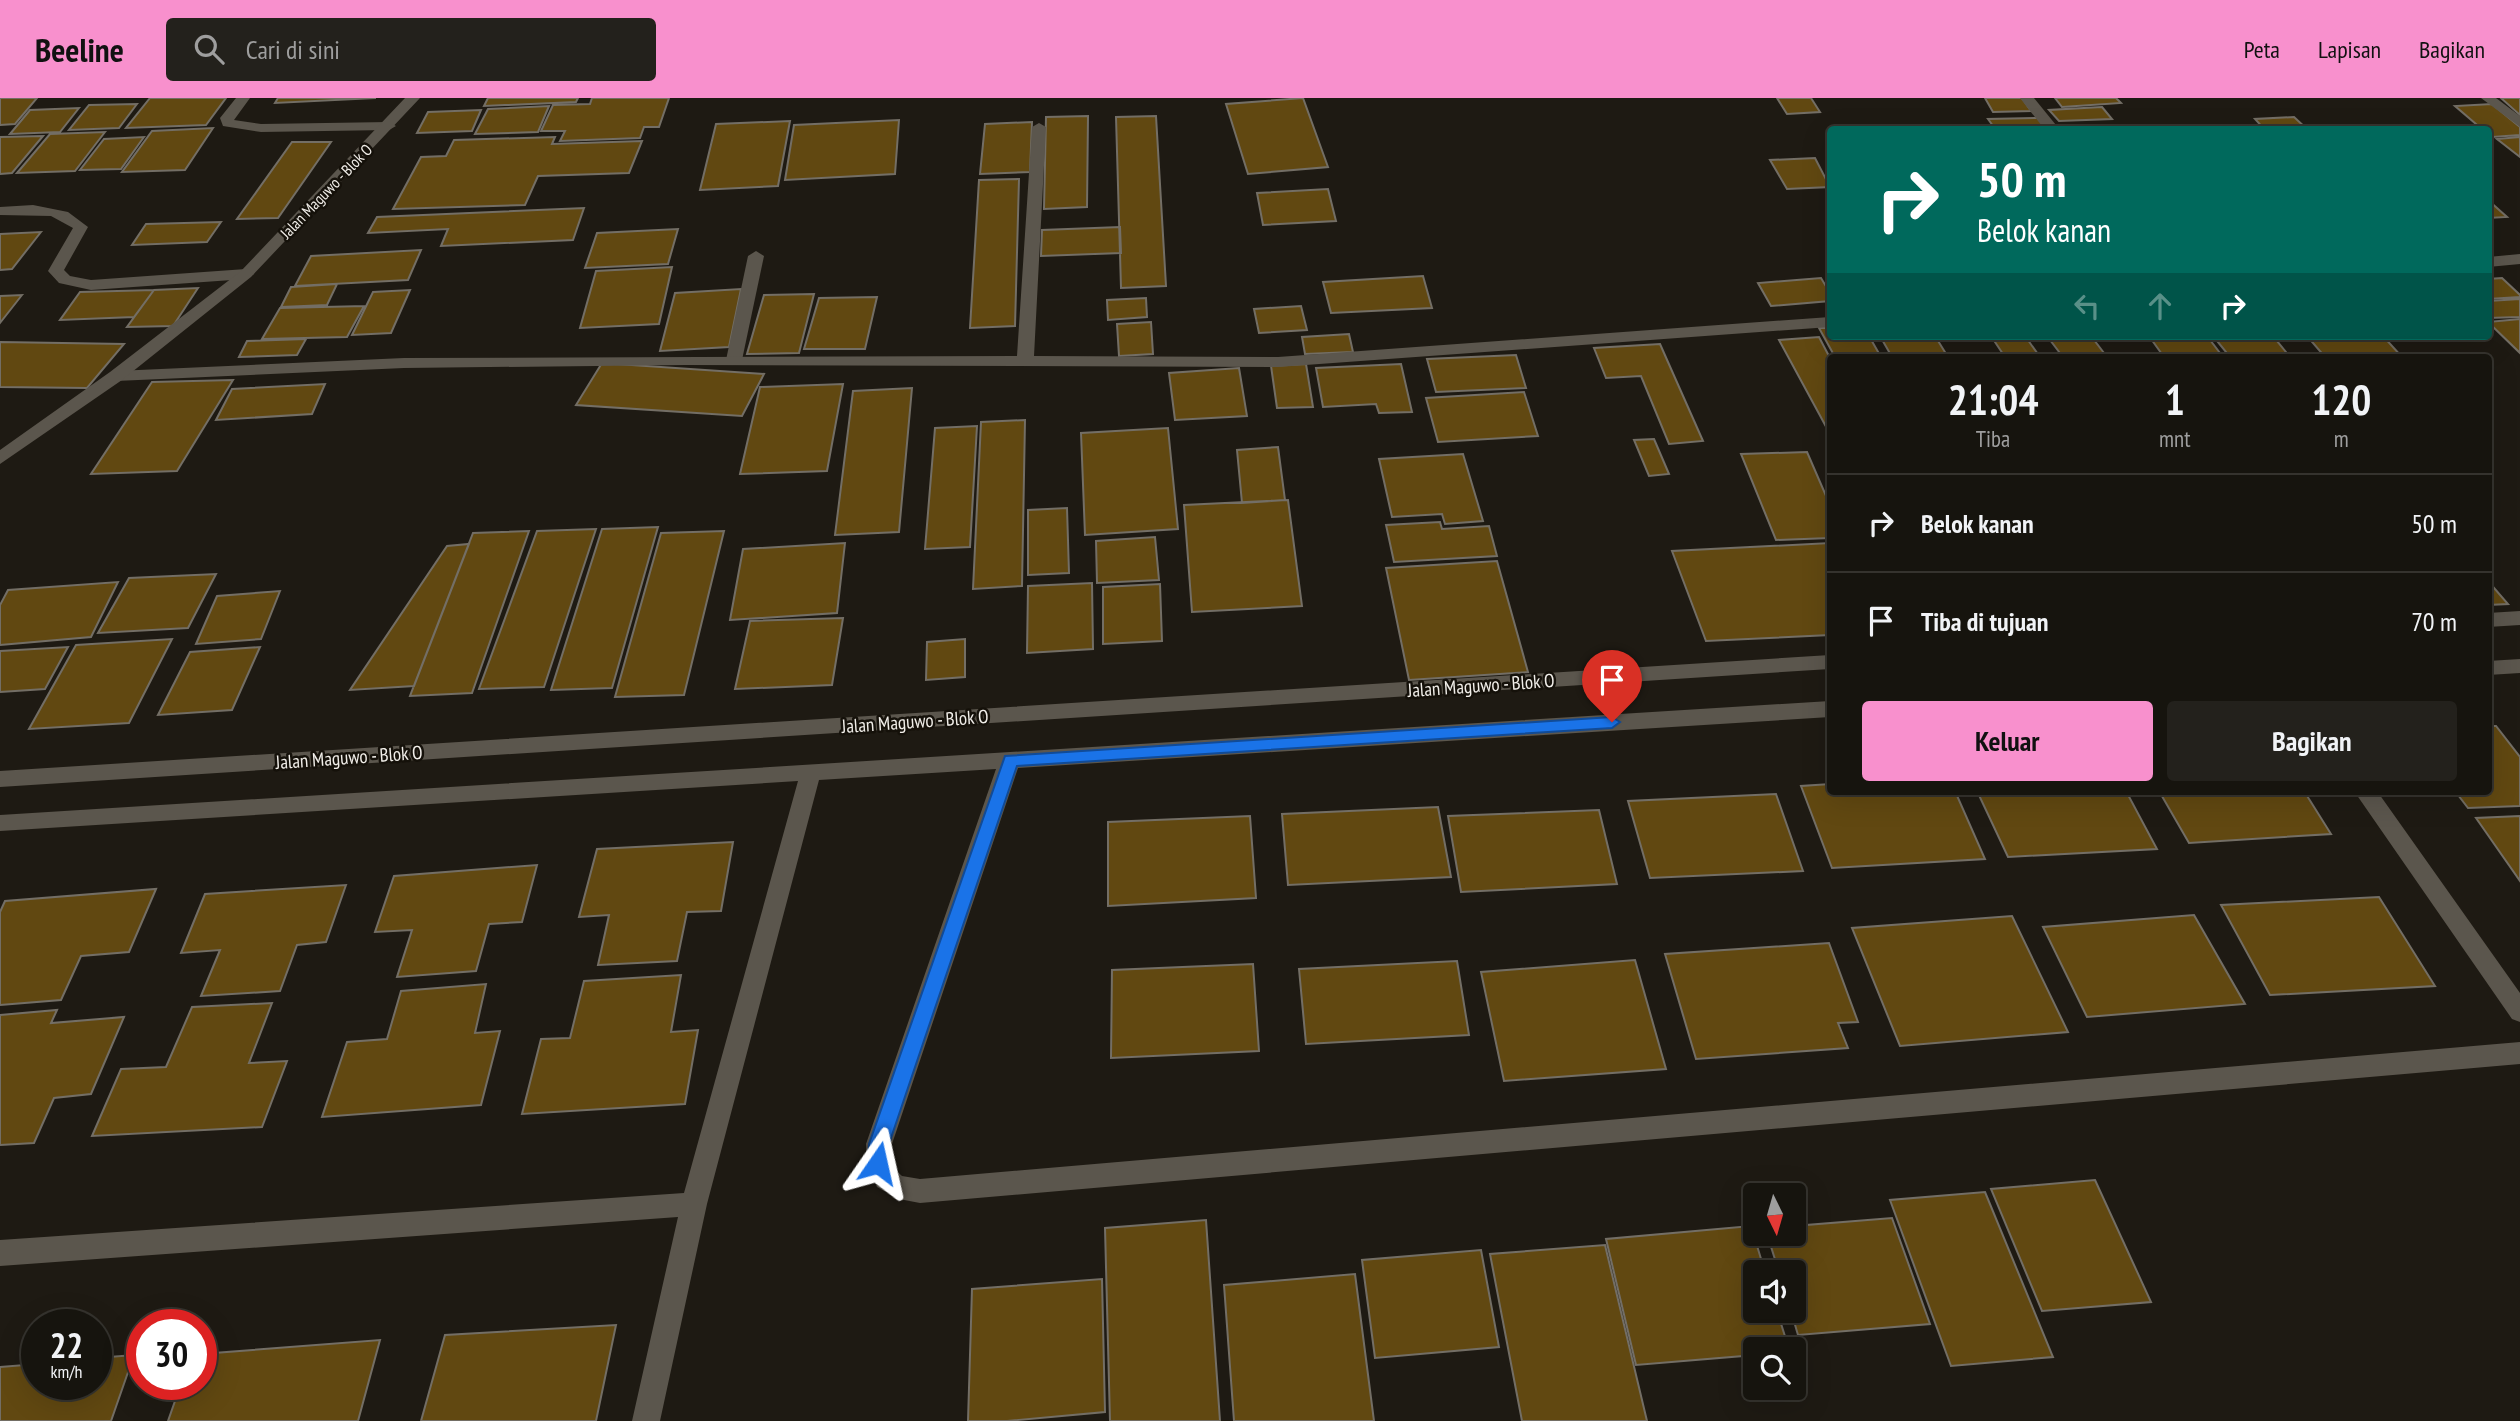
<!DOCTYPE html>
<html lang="id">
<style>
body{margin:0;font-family:"PT Sans Narrow",sans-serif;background:#23211c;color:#f1f3f6;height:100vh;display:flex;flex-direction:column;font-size:26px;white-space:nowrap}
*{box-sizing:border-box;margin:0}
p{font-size:23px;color:#9e9e9e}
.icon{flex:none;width:38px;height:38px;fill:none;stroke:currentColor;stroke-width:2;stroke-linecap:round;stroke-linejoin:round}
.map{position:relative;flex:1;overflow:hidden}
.details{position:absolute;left:1827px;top:256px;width:665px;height:441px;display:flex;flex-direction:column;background:#16140e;border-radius:7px;box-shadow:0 7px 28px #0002,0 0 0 2px #35332e}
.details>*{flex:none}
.hud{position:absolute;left:1827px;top:28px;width:665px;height:214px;border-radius:7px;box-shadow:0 7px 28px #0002,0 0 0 2px #35332e;background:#00695c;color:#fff;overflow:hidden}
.needle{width:46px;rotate:175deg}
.buttons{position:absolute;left:1743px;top:1085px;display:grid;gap:14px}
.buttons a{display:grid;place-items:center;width:63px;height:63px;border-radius:7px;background:#16140e;box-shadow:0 7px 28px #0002,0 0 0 2px #35332e;font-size:35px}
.speed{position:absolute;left:21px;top:1211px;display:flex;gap:14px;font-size:35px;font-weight:700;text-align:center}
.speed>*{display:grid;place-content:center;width:91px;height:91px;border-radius:50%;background:#16140e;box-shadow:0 7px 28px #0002,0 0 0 2px #35332e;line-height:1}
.speed small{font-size:18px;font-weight:400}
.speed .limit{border:10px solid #d22;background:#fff;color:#111}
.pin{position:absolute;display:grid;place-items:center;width:60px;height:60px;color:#fff;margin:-72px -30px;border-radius:50% 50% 50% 0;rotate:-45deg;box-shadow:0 0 7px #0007}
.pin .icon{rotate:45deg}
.me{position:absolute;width:77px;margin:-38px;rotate:11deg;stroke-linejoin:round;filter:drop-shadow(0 0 5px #0008)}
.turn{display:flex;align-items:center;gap:24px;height:147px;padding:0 35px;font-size:32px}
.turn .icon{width:91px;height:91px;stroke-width:2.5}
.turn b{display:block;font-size:49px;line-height:60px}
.lanes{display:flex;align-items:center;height:66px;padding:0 35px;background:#0003;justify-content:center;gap:35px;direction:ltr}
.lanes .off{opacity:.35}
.eta{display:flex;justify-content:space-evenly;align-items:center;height:119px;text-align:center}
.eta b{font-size:42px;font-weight:700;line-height:49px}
.cta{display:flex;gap:14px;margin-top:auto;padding:14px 35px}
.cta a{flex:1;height:80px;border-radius:7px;background:#f890cd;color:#111;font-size:28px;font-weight:700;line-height:80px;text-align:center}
.cta a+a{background:#23211c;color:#f1f3f6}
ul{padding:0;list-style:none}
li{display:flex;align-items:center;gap:21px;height:98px;padding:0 35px;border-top:2px solid #35332e}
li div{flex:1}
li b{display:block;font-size:26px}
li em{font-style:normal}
header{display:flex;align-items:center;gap:42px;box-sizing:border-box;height:98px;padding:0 35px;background:#f890cd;color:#111}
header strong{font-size:33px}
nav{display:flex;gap:38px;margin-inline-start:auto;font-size:24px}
.search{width:490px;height:63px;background:#23211c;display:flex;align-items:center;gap:18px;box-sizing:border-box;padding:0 24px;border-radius:7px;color:#9e9e9e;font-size:26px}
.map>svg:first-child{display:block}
.building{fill:#614811;stroke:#736e65;stroke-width:2}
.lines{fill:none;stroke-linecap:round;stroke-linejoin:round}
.service{fill:#5b564d;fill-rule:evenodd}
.minor{fill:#5b564d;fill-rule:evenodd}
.secondary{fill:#5b564d;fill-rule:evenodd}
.route{fill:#1a73e8;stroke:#114b97;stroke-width:2}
.labels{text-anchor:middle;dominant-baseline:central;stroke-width:5;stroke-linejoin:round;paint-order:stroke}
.far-street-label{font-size:16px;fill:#f1eee9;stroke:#15110a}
.street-label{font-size:19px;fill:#f1eee9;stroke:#15110a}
</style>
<header>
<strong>Beeline</strong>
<div class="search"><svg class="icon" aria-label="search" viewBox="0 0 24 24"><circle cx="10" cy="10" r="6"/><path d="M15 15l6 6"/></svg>Cari di sini</div>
<nav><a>Peta</a><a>Lapisan</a><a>Bagikan</a></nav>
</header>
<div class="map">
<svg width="2520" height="1323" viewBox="0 0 2520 1323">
<rect width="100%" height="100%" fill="#1e1a13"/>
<path class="building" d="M0,0H37L15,26L0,27Z
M150,0H226L206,27L126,30Z
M278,0H376L275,5Z
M488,0H578L576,4L484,8Z
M592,0H669L659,29H644L640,40L560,43L565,33H541L553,7L590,6Z
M1303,0L1328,69L1248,76L1226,6Z
M1777,0H1811L1820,14L1787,16Z
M1985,0H2022L2031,13L1993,14Z
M2055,0H2116L2121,5L2062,9Z
M2501,0H2520V17Z
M137,6L119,30L69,32L89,7Z
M2492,6L2520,29V37L2492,39L2488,32H2483L2455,8Z
M549,8L538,34L475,36L488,11Z
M2102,9L2112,21L2059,23L2049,12Z
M79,10L60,34L10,36L30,12Z
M481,12L472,33L417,35L428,14Z
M1088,18L1087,109L1044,111L1046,19Z
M1156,18L1166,188L1121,190L1116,19Z
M2294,19L2308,32H2265L2255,21Z
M2038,20L2048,32H1996L1988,21Z
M899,22L895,76L785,82L794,27Z
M790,23L778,88L700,92L716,26Z
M1032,24L1030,74L980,76L985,26Z
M213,30L185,72L122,74L152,33Z
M105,34L75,73L17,75L50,36Z
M43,38L12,75L0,76V39Z
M144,39L121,71L80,72L104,41Z
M555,39L552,46L642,43L629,75L538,78L525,107L393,111L421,59L446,58L454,42Z
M2520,39V59L2497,41Z
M292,44H331L278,120L237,121Z
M1815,60L1830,89L1787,91L1770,62Z
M1019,81L1015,228L970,230L979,82Z
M1328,91L1336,123L1263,127L1257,95Z
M2488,102L2507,119L2488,120Z
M584,110L573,142L441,148L448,131L368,135L377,119Z
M221,124L207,144L132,147L146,126Z
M1120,129L1121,155L1041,158L1042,132Z
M678,131L668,166L585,170L597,135Z
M41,134L12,171L0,172V136Z
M421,152L408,182L295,188L311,158Z
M672,169L659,226L580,230L596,173Z
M1423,178L1432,210L1331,215L1323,184Z
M1821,180L1830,195V203L1771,208L1758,185Z
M2502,180L2520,197V199L2488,201V181Z
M337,186L327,207L281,209L291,189Z
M198,190L173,228L127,229L154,192Z
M741,191L729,249L660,253L675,195Z
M154,192L134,219L60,222L80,194Z
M410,192L391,235L352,237L373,194Z
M814,196L799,255L747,256L764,197Z
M22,197L0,225V198Z
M877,199L865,251H804L819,200Z
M1146,200L1147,219L1108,222L1107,202Z
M2520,201V219L2488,220V203Z
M364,208L347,239L262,241L280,210Z
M1301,208L1307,232L1259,235L1254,211Z
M2520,221V255L2488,224Z
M1151,224L1153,256L1119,258L1117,226Z
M1819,230H1830V238H1869L1881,259H1835Z
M1349,236L1353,254L1305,256L1302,239Z
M1880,238H1935L1948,259H1892Z
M1991,238H2025L2040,259H2005Z
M2047,238H2091L2107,259H2063Z
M2149,238H2207L2223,259H2164Z
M2213,238H2273L2290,259H2230Z
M2307,238H2383L2402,259H2325Z
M1819,239L1830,260V336L1779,242Z
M306,241L297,257L239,259L247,243Z
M0,244L124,246L87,290L0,289Z
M1660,246L1703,343L1669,346L1641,278L1606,280L1594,250Z
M1516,257L1526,290L1436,294L1427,261Z
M602,265L764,276L742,318L576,307Z
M1306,266L1313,309L1277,310L1271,268Z
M1401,266L1412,314L1379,315L1376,306L1323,309L1316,270Z
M1239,270L1247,318L1175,322L1169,275Z
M233,282L177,373L91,376L152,284Z
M325,286L312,316L216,322L232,291Z
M843,286L827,373L740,376L760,289Z
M912,290L899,434L835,437L853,293Z
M1524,294L1538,338L1438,344L1426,300Z
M1025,322L1022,488L973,491L981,324Z
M977,328L970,449L925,451L935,330Z
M1168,330L1178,431L1085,437L1081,335Z
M1654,341L1669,376L1649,378L1634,342Z
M1278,349L1285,402L1242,405L1237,352Z
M1807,354L1830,407V440L1776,442L1741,356Z
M1463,356L1483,423L1445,426L1442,416L1392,419L1379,361Z
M1288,402L1302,508L1192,514L1184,407Z
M1067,410L1069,475L1028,477V412Z
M1440,424L1442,431L1489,428L1497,458L1394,464L1386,427Z
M658,429L612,590L551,592L602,431Z
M596,431L544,589L479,591L537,433Z
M529,433L472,595L410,598L473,435Z
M724,433L684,597L615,599L661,435Z
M1155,439L1159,482L1097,485L1096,443Z
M845,445L837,515L730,522L743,451Z
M1830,445V537L1706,543L1672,453Z
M469,446L414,588L350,592L447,448Z
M1497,463L1528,574L1409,582L1386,470Z
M216,476L188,530L98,535L129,480Z
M2488,483L2508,506L2488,507Z
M118,484L91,539L0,547V507L8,492Z
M1092,485L1093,551L1027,555L1028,488Z
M1160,486L1162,543L1103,546V489Z
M280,493L261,541L196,546L217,498Z
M843,520L832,587L735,591L750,523Z
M172,541L129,625L29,631L76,547Z
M965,541V579L926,582L927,544Z
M68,549L45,591L0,594V553Z
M260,549L232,612L158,617L190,554Z
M2488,628H2496L2520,659V708L2468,710L2455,693H2488Z
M1830,686V693H1955L1985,761L1832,770L1801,688Z
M1977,693H2126L2157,751L2008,759Z
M2159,693H2304L2331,736L2189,745Z
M1776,696L1803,773L1650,780L1628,703Z
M1438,709L1451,779L1288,787L1282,716Z
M1599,712L1617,786L1461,794L1448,718Z
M1250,718L1256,800L1108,808V724Z
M2520,718V783L2476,720Z
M733,744L721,813L687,814L677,863L598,867L609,817L579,819L597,751Z
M537,767L522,824L489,826L476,873L397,879L412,832L375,834L394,778Z
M346,787L326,844L297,847L280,893L201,898L220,852L181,855L205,796Z
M156,791L129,854L81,858L61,902L0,907V814L5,803Z
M2379,799L2435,888L2270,897L2221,807Z
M2194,817L2245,906L2087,919L2043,829Z
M2012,818L2068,934L1900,948L1852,830Z
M1829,845L1858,924L1838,925L1848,950L1696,961L1665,856Z
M1635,862L1666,971L1504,983L1481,874Z
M1457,863L1469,937L1306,946L1299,871Z
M1253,866L1259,953L1111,960L1112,872Z
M681,877L671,934L698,932L685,1006L522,1016L541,941L570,940L584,883Z
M486,886L475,935L500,933L481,1007L322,1019L347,944L387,941L401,893Z
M272,905L249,965L287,963L262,1029L92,1038L121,971L166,969L192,909Z
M57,912L51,925L124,919L91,996L54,1000L34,1045L0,1047V917Z
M2095,1082L2151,1204L2042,1213L1991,1091Z
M1985,1094L2053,1259L1951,1268L1890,1102Z
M1892,1120L1930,1226L1798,1237L1791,1213H1794V1174H1779L1767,1136H1794V1128Z
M1206,1122L1220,1323H1110L1105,1130Z
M1751,1128L1765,1174H1755V1213H1777L1789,1251H1755V1257L1636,1267L1606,1141Z
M1605,1147L1647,1323H1522L1490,1156Z
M1481,1152L1499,1249L1375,1260L1362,1162Z
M1355,1176L1374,1323H1234L1224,1187Z
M1102,1181L1105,1314L1007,1323H968L972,1191Z
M616,1227L596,1323H421L445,1237Z
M380,1242L358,1323H168L181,1286H201V1256Z
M134,1257L111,1323H0V1269L37,1266V1286H96V1260Z"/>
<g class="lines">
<path class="service" d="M756,153L764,158L742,262L734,267L726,262L748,158Z"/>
<path class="minor" d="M236,0H250L234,22L261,26L389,24L396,28L389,32L261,34L223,28L220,20Z
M2020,0H2034L2060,32H2045Z
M2481,0H2496L2520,18V29Z
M1039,25L1046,29L1034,258L1278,259L1830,219V229L1278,269L685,267L404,270L116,283L108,278L116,273L404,260L1017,258L1032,29Z
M33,107L68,114L88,129L64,172L70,178L91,182L246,171L254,176L246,181L91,192L59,185L48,173L73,130L51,118L0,117V109Z
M2520,156V166L2488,169V159Z
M2520,561V575L2488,577V563Z
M1830,603V619L1018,670L892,1046L893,1070L902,1078L920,1081L2520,944V966L920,1105L899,1101L877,1089L867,1067L866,1046L996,671L819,682L707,1106L660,1323H632L678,1119L0,1168V1142L684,1095L798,683L0,733V717Z
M2354,693H2377L2520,895V924L2512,921Z"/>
<path class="secondary" d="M405,0H420L251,179L122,282L0,366V352L110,274L241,173Z
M2520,513V527L2488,529V515Z
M1830,557V571L0,689V673Z"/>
</g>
<path class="route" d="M1612,619L1620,624L1612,630L1017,668L889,1046L884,1071L878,1074L871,1071L868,1065L869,1046L1005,658Z"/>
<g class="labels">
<g class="far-street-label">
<text transform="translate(326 93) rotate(-46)">Jalan Maguwo - Blok O</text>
</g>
<g class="street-label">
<text transform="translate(1481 587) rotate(-4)">Jalan Maguwo - Blok O</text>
<text transform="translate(915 623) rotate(-4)">Jalan Maguwo - Blok O</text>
<text transform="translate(349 659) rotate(-4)">Jalan Maguwo - Blok O</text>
</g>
</g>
</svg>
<div class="buttons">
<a><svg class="needle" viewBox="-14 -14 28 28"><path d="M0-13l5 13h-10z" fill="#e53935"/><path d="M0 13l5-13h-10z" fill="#9e9e9e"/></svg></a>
<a><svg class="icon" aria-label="sound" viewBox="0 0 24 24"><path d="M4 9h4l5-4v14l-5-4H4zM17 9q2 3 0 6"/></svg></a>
<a><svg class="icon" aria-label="search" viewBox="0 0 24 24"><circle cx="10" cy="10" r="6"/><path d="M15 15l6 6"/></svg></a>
</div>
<div class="speed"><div>22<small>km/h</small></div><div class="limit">30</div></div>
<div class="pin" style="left:1612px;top:624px;background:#d93025"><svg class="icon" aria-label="arrive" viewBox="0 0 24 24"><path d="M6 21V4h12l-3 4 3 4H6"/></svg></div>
<svg class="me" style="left:878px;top:1065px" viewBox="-20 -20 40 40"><path d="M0-17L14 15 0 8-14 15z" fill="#1a73e8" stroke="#fff" stroke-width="4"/></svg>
<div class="hud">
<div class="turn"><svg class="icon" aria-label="right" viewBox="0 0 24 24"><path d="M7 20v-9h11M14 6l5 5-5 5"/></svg><div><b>50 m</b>Belok kanan</div></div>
<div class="lanes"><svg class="icon off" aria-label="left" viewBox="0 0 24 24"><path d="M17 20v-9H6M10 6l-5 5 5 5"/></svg><svg class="icon off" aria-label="ahead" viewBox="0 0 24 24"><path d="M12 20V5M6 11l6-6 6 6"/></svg><svg class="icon" aria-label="right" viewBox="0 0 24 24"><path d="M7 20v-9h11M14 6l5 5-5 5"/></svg></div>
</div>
<section class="details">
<div class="eta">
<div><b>21:04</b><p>Tiba</p></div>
<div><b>1</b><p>mnt</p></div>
<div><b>120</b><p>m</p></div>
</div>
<ul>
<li><svg class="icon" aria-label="right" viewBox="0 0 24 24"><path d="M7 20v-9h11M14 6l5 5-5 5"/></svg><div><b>Belok kanan</b></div><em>50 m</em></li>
<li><svg class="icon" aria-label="arrive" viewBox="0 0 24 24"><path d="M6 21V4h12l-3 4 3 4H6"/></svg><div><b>Tiba di tujuan</b></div><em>70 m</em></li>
</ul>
<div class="cta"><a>Keluar</a><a>Bagikan</a></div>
</section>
</div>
